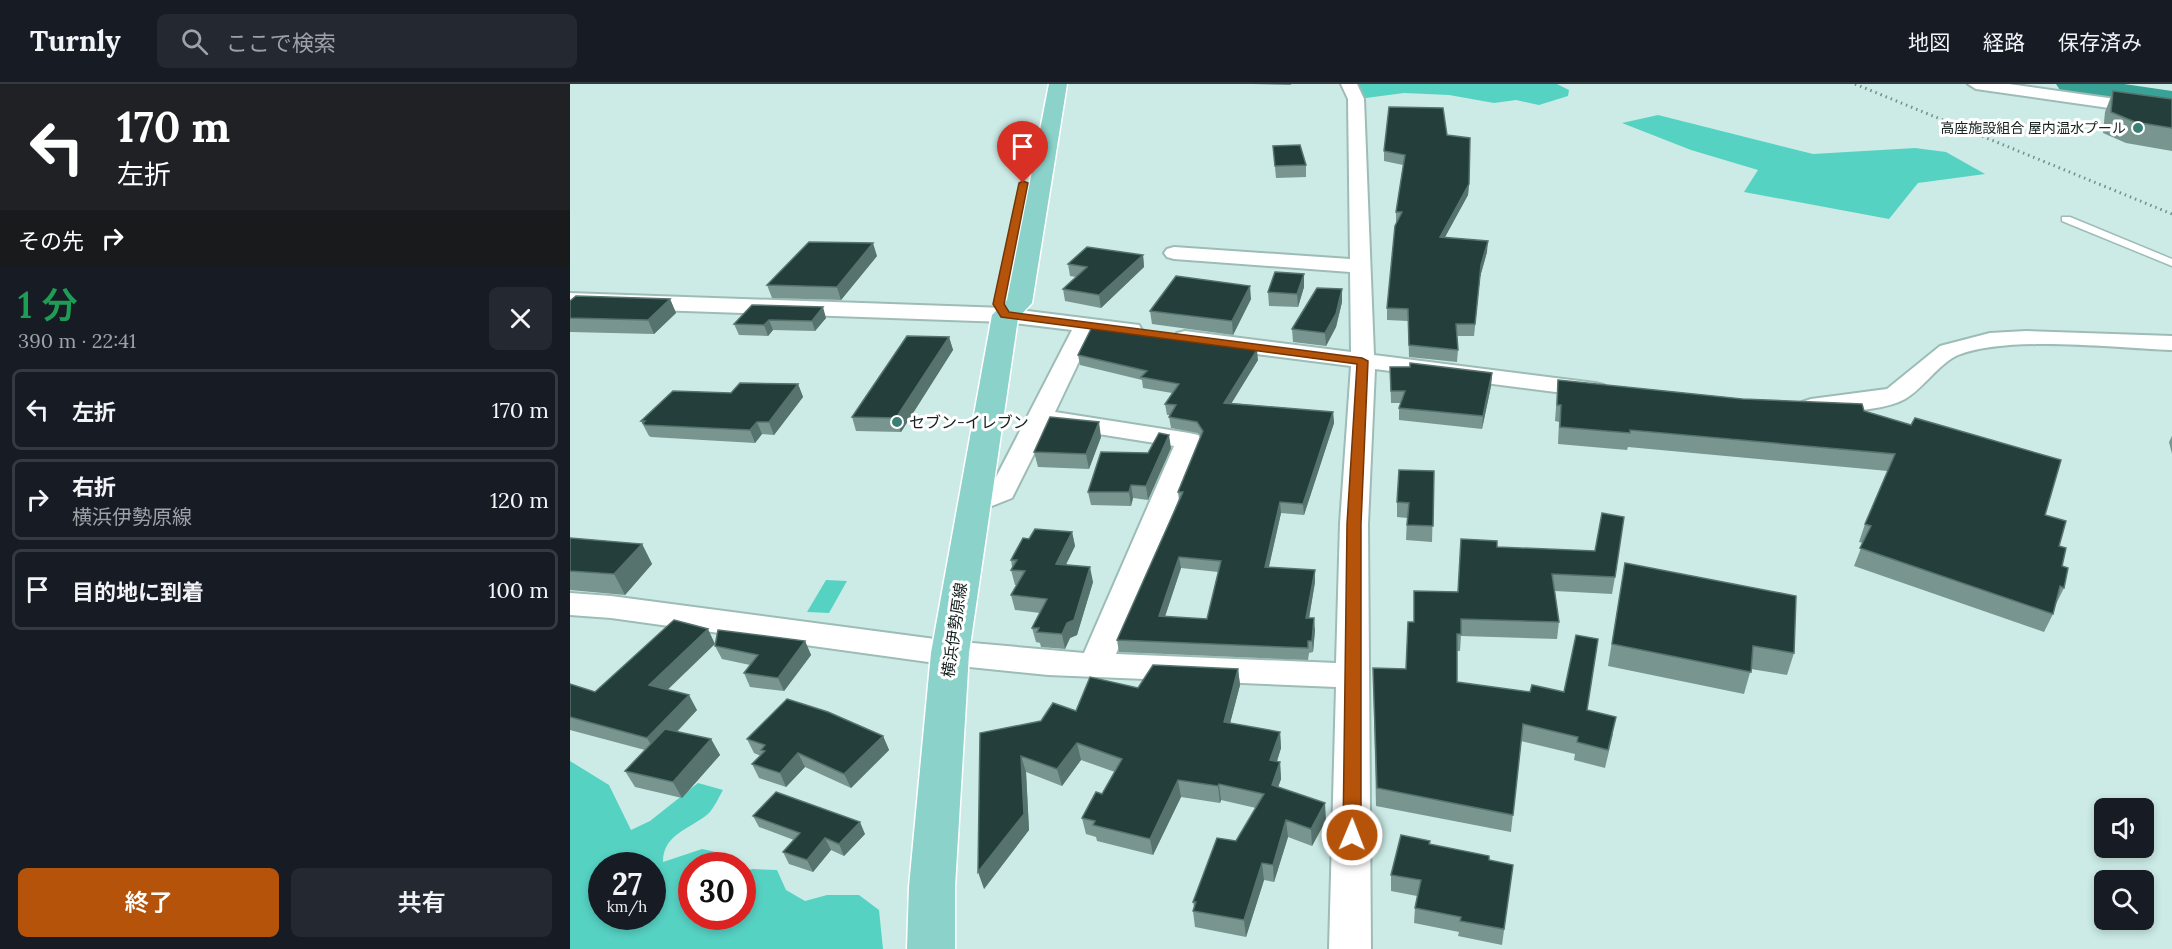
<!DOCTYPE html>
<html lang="ja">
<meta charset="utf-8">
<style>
body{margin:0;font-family:Lora,"Noto Sans JP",serif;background:#242831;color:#f1f3f6;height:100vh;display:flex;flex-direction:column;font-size:22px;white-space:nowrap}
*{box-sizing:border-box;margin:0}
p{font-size:20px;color:#9ea1a6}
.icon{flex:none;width:33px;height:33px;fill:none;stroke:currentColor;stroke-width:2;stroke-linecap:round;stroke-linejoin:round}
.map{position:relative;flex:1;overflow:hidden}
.drawer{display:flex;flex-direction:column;background:#171b24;width:570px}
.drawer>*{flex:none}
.top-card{background:#202124;color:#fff;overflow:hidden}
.buttons{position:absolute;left:1524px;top:714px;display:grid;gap:12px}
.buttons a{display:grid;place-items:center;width:60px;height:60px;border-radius:9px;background:#171b24;box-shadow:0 3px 9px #0003;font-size:30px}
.speed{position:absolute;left:18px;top:768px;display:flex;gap:12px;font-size:30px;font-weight:700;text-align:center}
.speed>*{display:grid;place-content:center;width:78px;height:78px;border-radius:50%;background:#171b24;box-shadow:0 3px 9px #0003;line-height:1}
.speed small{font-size:15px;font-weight:400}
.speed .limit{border:9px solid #d22;background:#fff;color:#111}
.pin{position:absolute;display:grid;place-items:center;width:51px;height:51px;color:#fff;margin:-62px -26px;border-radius:50% 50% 50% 0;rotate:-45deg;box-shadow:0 0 6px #0007}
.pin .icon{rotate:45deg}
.me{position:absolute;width:66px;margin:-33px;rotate:1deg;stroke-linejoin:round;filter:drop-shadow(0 0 4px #0008)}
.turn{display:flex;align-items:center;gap:21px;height:126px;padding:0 18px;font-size:27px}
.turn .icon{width:78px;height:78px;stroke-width:2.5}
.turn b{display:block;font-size:42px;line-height:51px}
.then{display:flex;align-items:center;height:57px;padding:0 18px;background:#0003;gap:12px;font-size:22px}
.round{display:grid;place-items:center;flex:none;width:63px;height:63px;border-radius:9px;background:#242831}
.summary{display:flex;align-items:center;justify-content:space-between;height:102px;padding:0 18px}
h1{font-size:36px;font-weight:600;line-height:45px;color:#1e9e55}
.button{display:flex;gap:12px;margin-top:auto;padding:12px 18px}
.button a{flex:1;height:69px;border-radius:9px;background:#b45309;color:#fff;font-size:24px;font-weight:600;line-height:69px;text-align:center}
.button a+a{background:#242831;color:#f1f3f6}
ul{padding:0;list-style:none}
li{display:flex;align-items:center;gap:18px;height:81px;margin:0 12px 9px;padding:0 6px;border:3px solid #363941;border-radius:9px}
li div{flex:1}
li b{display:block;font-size:22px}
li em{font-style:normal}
header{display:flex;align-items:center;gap:36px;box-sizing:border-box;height:84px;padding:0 30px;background:#171b24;border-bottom:2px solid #363941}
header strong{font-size:28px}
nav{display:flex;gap:33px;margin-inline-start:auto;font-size:21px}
.search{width:420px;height:54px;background:#242831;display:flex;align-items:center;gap:15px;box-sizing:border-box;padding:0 21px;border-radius:9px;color:#9ea1a6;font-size:22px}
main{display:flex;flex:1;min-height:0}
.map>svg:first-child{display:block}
.green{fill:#56d2c3;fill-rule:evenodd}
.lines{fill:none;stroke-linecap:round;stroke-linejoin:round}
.river{fill:#37a295;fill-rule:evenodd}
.service-casing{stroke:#9dbcb6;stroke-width:3}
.minor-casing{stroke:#9dbcb6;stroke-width:4}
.primary-casing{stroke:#fff;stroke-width:3}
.service{fill:#fff;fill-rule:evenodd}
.minor{fill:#fff;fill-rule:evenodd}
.primary{fill:#8bd3ca;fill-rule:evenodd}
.rail{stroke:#788e8a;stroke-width:3;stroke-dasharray:1.5 4;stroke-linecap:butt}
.wall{fill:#789590;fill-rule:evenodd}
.shaded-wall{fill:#56736e}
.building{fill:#243f3b;stroke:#56736e;stroke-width:1.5;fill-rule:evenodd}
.route{fill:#b45309;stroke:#753606;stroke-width:1.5}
.poi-dot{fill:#397f76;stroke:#fff;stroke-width:2}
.labels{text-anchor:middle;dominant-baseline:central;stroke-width:6;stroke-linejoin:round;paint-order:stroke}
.far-poi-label{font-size:14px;fill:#15211f;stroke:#fff;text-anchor:end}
.poi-label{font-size:16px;fill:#15211f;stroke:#fff;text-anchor:start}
.street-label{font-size:16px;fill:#15211f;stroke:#fff}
</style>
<header>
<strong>Turnly</strong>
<div class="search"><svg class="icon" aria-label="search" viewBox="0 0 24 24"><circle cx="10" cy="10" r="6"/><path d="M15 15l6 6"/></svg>ここで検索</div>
<nav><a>地図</a><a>経路</a><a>保存済み</a></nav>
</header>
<main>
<section class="drawer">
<div class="top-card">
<div class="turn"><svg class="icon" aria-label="left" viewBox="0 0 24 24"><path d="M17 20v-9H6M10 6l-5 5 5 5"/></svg><div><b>170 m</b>左折</div></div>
<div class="then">その先<svg class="icon" aria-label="right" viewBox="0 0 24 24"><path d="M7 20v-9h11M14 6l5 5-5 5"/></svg></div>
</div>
<div class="summary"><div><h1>1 分</h1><p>390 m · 22:41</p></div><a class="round"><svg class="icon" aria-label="close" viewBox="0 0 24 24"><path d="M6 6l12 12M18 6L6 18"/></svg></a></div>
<ul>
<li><svg class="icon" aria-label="left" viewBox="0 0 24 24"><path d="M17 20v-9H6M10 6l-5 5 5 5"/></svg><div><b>左折</b></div><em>170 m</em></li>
<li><svg class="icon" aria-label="right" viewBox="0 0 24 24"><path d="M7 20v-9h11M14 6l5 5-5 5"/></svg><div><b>右折</b><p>横浜伊勢原線</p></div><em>120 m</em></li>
<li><svg class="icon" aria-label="arrive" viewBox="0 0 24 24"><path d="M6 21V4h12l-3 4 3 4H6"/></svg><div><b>目的地に到着</b></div><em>100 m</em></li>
</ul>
<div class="button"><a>終了</a><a>共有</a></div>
</section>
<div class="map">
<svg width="1602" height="865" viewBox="0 0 1602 865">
<rect width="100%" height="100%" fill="#ccebe6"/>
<path class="green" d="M777,0H987L999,6L998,12L969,21L946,16L924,19L879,11L834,9L796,14L785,11Z
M1088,31L1243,70L1345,64L1376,68L1415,90L1348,99L1319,135L1174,108L1188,86L1121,66L1052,39Z
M256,496L277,497L259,529L237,528Z
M0,677L39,701L61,746L80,737L128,699L153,706C149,713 144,724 138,730C120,745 93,750 93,778L132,765L146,768L145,781L122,782V832H172L173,789L182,785L207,786L216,806L235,817L257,811H289L309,826L313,865H0ZM32,782H82V832H32Z"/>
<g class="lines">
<path class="river" d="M1486,0H1554L1602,7V23L1499,8L1490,6Z"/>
<defs>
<path id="service" d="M1492,133H1500L1602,175V182L1492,137Z"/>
<path id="minor" d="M771,0H787L794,15L804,271L1025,299L1034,301L1037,306L1034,311L1025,313L805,285L798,440L801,865H759L766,603L478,591L380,581L41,534L0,531V509L41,512L380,557L514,569L604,362L478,342L442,414L404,429L394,426L390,420L394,414L421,403L502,246L435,238L0,223V209L435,224L569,241L572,246L569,251L561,253L523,248L485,328L619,349L628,351L632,357L546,570L766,579L770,440L781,282L615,261L607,259L603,254L607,249L615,247L781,268L780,188L604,175L597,173L594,169L597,165L604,163L780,175L778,15Z
M1398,0H1439L1602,23V33L1406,5Z
M1456,247L1602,252V266C1544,264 1440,251 1388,271C1368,280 1354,304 1335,315C1314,327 1266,328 1241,331L1232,328L1228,323L1232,318L1241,315L1317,305L1370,262L1420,249Z"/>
<path id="primary" d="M479,0H497L462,219L448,234L399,569L385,803V865H337L339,803L361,569L422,231L437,216Z"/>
</defs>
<use href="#service" class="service-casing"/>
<use href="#minor" class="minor-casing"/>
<use href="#primary" class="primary-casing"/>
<use href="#service" class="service"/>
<use href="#minor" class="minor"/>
<use href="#primary" class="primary"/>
<path class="rail" d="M1285,0L1602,130"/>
</g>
<path class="wall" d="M682,0H722L720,1Z
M1543,7L1602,15V67L1556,59L1533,49L1535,28Z
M877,51L899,100L898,111L875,153L917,168L910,193L904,252H887L888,266L887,278L839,273L838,237L817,236V224L826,139V128L833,81L814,77V67Z
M703,62L736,81V93L706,94Z
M573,171L574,183L531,224L495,217L493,205L506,193L500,192L498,180Z
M307,172L271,216L202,214L197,201Z
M734,203L728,223L699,222L698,208Z
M772,205V218L766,243L756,262L723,258L722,245Z
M100,215L106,229L84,250L0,248V217Z
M681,215L663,251L582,240L580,227Z
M182,221L256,234L245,247L203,246L198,252L169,251L164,240Z
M379,253L383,266L331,348L286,347L282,333Z
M653,258V261L688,276L661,319L763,328L764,339L734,431L711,429L699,483L745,498L739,534L745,546L743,568L739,569L738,576L549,568L547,556L609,416L608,408L631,352L628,349L601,344L599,333L600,331H597L595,320L602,309L573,304L572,296L510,281L508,271ZM611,484L648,488L637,535L595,533Z
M820,283L922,289L921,302L912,345L829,336V324L831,319H821Z
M988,296L1294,327L1475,431L1489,462L1494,504L1486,520L1483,530L1474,548L1284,482L1293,459L1289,458L1295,440L1318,387L1058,363L1057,366L988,360L989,338L985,337Z
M228,300L233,313L204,351L192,350L185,359L81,353L79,352L71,337L161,309Z
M1602,352V370L1599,358Z
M531,353L519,385L468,383L464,368Z
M601,364L578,416L563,414L561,422L521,421L518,408L578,369Z
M864,387L862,458L836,456L837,434L827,433V418Z
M502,448L505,462L496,481L523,498L507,551L500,554L495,565L471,563L470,559L466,558L462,544L470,529L445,526L441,511L447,501H445L441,486L442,483L441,476L459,455Z
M0,454L72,460L82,480L55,511L0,506Z
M927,463L1045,493L1042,510L985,507L989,538L987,555L891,552L890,567H887V598L1017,626L1043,650L1035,684L1004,676L1005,670L951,657L941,748L806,722L803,584L836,585L844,538V507L888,508Z
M1055,479L1224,569L1217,591L1181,585L1174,610L1038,582Z
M235,557L241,571L214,607L180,603L174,589L180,581L152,575L145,562Z
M668,585L670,601L660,639L710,648L711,664L707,677L710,678L711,695L708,703L756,736L742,762L718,753L704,798L694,796L676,853L625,843L623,827L624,823L623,818L666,757L686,724L651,716L650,719L611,713L583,771L527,757L526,753L516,750L512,734L532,710L545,688L511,676L492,702L456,688L459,746L414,805L410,649L471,637L506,627L568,604Z
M0,600L25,608L98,606L127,626L107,648L141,655L150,671L112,714L65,703L55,687L75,666L0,646Z
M313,652L319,666L281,704L235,683L216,703L189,694L182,680L191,672L184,669L177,655Z
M183,732L295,750L274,772L261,766L243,788L219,780L213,768L224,756L189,743Z
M860,760L919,776L943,781L932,861L888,852L889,848L844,839L845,824L847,812L821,807V791Z"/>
<path class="shaded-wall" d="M899,100L898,111L869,164L870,153Z
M918,157L917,168L910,193L904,252L911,181Z
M303,159L307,172L271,216L267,203Z
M573,171L574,183L531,224L529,211Z
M734,190V203L728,223L727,210Z
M680,202L681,215L663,251L662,237Z
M772,205V218L766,243L756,262L755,249Z
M100,215L106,229L84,250L78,236Z
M253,223L256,234L245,247L242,237Z
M199,236L203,246L198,252L194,241Z
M379,253L383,266L331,348L326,334Z
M687,266L688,276L655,330L654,319Z
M922,289L921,302L912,345L913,332Z
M228,300L233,313L204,351L199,338Z
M763,328L764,339L734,431L733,420Z
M187,338L192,350L185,359L180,346Z
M529,338L531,353L519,385L516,370Z
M599,351L601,364L578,416L576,402Z
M561,401L563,414L561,422L559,408Z
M710,418L711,429L696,495L695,483Z
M502,448L505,462L489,494L486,480Z
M72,460L82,480L55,511L44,490Z
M609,473L611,484L591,544L589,532Z
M520,483L523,498L507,551L500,554L495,565L492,550Z
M745,486V498L737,546L736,534Z
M744,534L745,546L743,568L742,557Z
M138,545L145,560L87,616L79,601Z
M235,557L241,571L214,607L208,594Z
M668,585L670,601L656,655L654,638Z
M119,611L127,626L86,669L77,654Z
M710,648L711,664L702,693L700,676Z
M313,652L319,666L281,704L274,690Z
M141,655L150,671L112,714L103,698Z
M507,659L511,676L492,702L487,685Z
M228,669L235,683L216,703L210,689Z
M451,672L456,688L459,746L414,805L408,788Z
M710,678L711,695L703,717L702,701Z
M608,696L611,713L583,771L580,755Z
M649,700L651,716L650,719L648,702Z
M755,719L756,736L742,762L741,745Z
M716,736L718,753L704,798L703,781Z
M290,738L295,750L274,772L269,760Z
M255,754L261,766L243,788L237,776Z
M692,779L694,796L676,853L674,836Z"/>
<path class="building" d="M1543,7L1602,15V44L1565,38L1541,28Z
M819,23L873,24L877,51L900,54L899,100L870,153L918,157L911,181L905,240H886L888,266L839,261L838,225L817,224L825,142L832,128H826L835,71L814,67Z
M730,61L736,81L705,82L703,62Z
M239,158L303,159L267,203L197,201Z
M517,163L573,171L529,211L493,205L517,183L498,180Z
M705,188L734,190L727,210L698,208Z
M606,192L680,202L662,237L580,227Z
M747,204L772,205L766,230L755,249L722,245Z
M6,212L100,215L78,236L0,234V217Z
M182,221L253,223L242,237L199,236L194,241L164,240Z
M523,241L653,258L651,261L687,266L654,319L763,328L733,420L710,418L695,483L745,486L736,534H744L742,557H738V564L547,556L613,408H608L633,347L627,338L599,333L606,321L595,320L609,300L571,293L577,287L508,271ZM609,473L651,477L637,535L589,532Z
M337,252L379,253L326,334L282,333Z
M840,279L922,289L913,332L829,324L835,307H821L820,283H840Z
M988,296L1172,315L1292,320L1294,327L1341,341L1345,334L1491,376L1475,431L1496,437L1489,462L1496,464L1492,482L1498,484L1494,504L1490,502L1483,530L1290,464L1301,442L1295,440L1325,370L1060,346V349L990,343L991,321H987Z
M170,299L228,300L199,338H187L180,346L75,341L73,339L75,337H71L103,307L161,309Z
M480,333L529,338L516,370L464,368Z
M589,349L599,351L576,402L561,401L559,408H518L531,368L578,369Z
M829,386L864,387L863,442L837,441L839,419L827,418Z
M1032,429L1054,433L1045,493L982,490L989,538L891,535V550H887V598L960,608L962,601L994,608L1006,551L1028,555L1017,626L1046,633L1038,666L1007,658L1008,653L953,640L943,731L807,704L803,584L836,585L838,538H844V507L888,508L891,455L927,457V463L1025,467Z
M465,445L502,448L486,480L520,483L504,536L497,539L492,550L467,548L469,544H462L477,515L441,511L455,487L441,486L447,476H441L453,454L459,455Z
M0,454L72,460L44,490L0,487Z
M1055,479L1226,512L1224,569L1183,562L1181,588L1042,560Z
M104,536L138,545L79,601L119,611L77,654L0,633V600L25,608Z
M148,546L235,557L208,594L174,589L188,571L145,562Z
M583,581L668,585L654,638L710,648L700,676L710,678L702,701L755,719L741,745L716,736L703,781L692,779L674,836L623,827L626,818H623L647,754L666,757L694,710L649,700L648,702L608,696L580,755L523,741L525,737L512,734L526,708L532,710L552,675L507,659L487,685L451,672L454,730L408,788L410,649L471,637L483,619L506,627L520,593L568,604Z
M217,615L258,628L313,652L274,690L228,669L210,689L182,680L195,667L191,666L195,661L177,655Z
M95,645L141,655L103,698L55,687Z
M206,708L290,738L269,760L255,754L237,776L213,768L230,749L183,732Z
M831,751L860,757L859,760L919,772V776L943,781L934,845L890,837L891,833L845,824L851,796L821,791Z"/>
<path class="route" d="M453,97L458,99L434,220L439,228L792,274L798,277L791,440V751L788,757L782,759L775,757L773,751L777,440L787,280L431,233L423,220L449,99Z"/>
<g class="poi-dot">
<circle cx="1568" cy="44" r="6"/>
<circle cx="327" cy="338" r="6"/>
</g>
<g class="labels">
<g class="far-poi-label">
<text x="1556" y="44">高座施設組合 屋内温水プール</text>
</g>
<g class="poi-label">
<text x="339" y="338">セブン-イレブン</text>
</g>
<g class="street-label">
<text transform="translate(384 546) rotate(-82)">横浜伊勢原線</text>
</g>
</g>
</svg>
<div class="buttons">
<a><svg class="icon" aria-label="sound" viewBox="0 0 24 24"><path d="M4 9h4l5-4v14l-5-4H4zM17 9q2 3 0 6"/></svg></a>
<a><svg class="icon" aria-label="search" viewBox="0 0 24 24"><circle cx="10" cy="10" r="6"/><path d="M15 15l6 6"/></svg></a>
</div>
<div class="speed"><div>27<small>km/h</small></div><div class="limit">30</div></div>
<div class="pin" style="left:453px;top:99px;background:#d93025"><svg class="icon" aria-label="arrive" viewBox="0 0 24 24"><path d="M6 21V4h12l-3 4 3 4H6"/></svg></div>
<svg class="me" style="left:782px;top:751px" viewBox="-20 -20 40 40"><circle r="17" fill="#b45309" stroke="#fff" stroke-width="3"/><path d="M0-11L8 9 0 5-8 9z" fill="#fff"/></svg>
</div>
</main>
